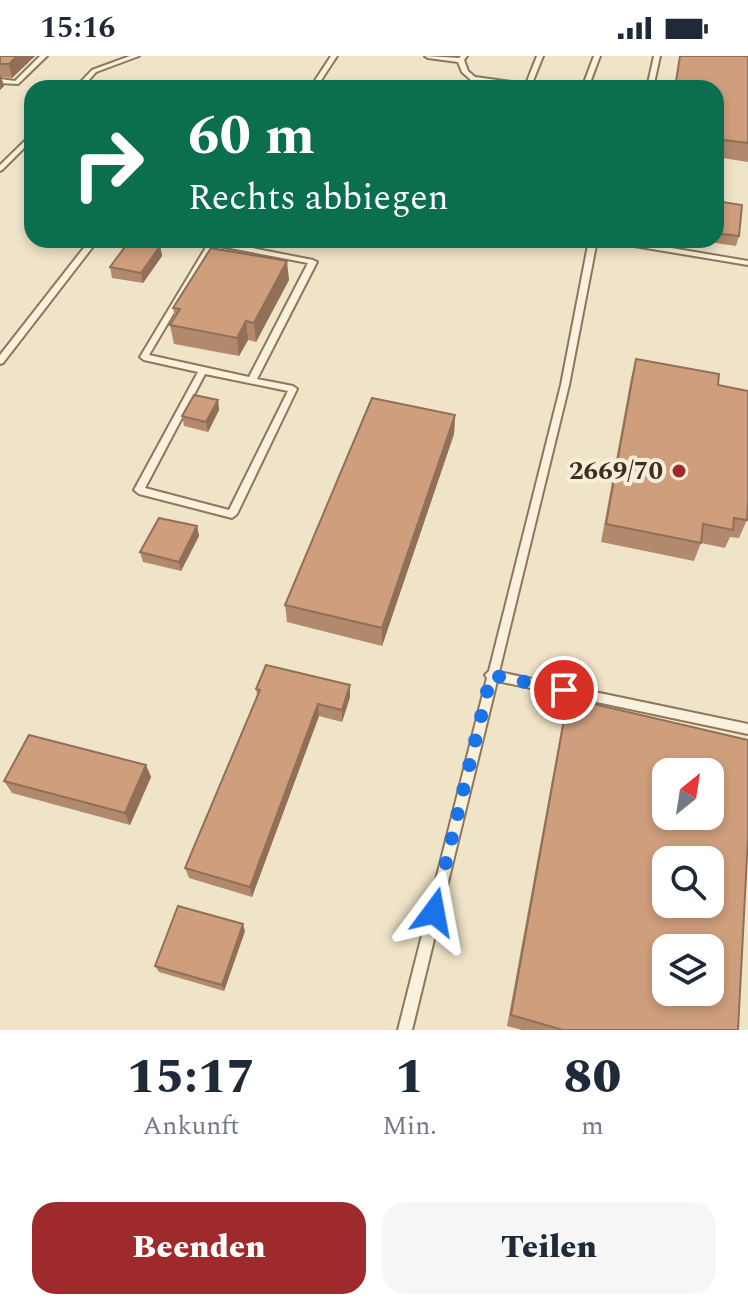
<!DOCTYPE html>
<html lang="de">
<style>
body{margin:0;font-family:Spectral,serif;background:#f6f6f7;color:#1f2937;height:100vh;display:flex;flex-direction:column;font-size:30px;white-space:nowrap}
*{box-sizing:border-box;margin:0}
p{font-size:26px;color:#747a83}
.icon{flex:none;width:44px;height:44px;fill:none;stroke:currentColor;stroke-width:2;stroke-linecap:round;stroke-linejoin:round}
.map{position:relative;height:974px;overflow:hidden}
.panel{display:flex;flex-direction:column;background:#fff;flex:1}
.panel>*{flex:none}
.top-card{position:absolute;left:24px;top:24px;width:700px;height:168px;border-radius:24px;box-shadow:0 4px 12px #0003;background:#0b6e4f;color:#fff;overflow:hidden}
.needle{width:52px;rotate:30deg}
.controls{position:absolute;left:652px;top:702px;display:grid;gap:16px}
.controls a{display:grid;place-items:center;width:72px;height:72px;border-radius:16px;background:#fff;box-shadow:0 4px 12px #0003;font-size:40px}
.pin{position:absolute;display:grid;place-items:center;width:68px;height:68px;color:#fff;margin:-34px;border:4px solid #fff;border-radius:50%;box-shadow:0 2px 8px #0007}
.me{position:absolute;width:88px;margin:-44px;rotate:13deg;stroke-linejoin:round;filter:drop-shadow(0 0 6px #0008)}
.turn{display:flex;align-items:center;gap:28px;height:168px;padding:0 32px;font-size:36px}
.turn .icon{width:104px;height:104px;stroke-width:2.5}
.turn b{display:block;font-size:56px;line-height:68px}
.eta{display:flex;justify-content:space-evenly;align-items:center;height:136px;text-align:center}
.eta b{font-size:48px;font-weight:800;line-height:56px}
.action{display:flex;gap:16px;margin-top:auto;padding:16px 32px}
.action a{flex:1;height:92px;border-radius:24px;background:#9e2a2b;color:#fff;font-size:32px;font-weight:800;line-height:92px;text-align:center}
.action a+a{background:#f6f6f7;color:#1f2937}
.status{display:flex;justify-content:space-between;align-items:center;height:56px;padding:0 40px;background:#fff;direction:ltr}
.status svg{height:22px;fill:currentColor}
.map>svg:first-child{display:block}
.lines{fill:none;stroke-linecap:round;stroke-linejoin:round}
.service-casing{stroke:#8d765c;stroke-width:4}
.service{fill:#faf1dc;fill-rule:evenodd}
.wall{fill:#b2896c}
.shaded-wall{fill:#916f58}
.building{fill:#cf9f7d;stroke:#916f58;stroke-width:2;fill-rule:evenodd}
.route{stroke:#1a73e8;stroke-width:14;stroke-dasharray:0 25.2}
.poi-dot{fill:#9e2a2b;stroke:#f7eed8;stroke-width:3}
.labels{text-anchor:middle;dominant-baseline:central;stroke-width:8;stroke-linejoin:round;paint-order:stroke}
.poi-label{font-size:26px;font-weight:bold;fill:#3d2e20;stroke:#f7eed8;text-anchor:end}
</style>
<div class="status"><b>15:16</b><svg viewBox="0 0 49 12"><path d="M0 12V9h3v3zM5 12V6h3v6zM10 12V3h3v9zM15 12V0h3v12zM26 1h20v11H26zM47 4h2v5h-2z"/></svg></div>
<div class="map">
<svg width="748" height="974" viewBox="0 0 748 974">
<rect width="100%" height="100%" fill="#f0e4c8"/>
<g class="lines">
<defs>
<path id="service" d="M40,0H47L18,28L0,27V23L15,25Z
M130,0H139L96,16L82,32H75L92,14Z
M331,0H337L316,32H310Z
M425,0L459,2L461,0H467L464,4L468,15L475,21L526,28L537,0H543L531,30L528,32L471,24L462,16L458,6L428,2Z
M594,0H600L588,32H582Z
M654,0H660L653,32H647Z
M32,78V84L2,114L0,115V109Z
M90,184H98L3,307L0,308V299Z
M195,184H211L313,204L317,206L257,323L293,330L297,333L237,458L232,462L139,438L134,434L198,316L144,304L140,301L208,188ZM214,189L308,207L249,321L149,299ZM205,318L288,335L229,454L145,432Z
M589,184H597L569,329L499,616L748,668V678L497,625L412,974H398L487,622L485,619L489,615L561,329Z
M606,184H624L748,205V209L610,186Z"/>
</defs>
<use href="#service" class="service-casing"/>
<use href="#service" class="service"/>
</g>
<path class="wall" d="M0,0H35L12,22L1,21L4,30L0,34Z
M680,0H748V106L716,101V32H674Z
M716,145L739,180L736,190L695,184H716Z
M160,190L162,200L143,227L112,222L110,211Z
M289,224L256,286L248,284L239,300L174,288L170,269L175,262L173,252Z
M636,303L718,329L747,464L739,482L730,481L725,492L701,487L694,505L601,486L631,322Z
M218,344L219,354L208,376L184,370L182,360Z
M455,359L454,378L382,590L287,566L285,549Z
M197,470L199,480L181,515L143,506L140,496Z
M350,629V641L342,666L319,660L252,841L189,822L185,812L257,639L256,633Z
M568,642L738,974H522L507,970L564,658Z
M146,709L151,721L130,769L12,737L4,725Z
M245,875L224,935L159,916L155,910Z"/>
<path class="shaded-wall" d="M17,0H35L12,22L9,8Z
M0,18L4,30L0,34Z
M160,190L162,200L143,227L141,217Z
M287,205L289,224L256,286L254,267Z
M246,265L248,284L239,300L237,282Z
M218,344L219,354L208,376L206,366Z
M455,359L454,378L382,590V572Z
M197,470L199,480L181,515L179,506Z
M350,629V641L342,666V654Z
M318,648L319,660L252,841L250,831Z
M146,709L151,721L130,769L125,757Z
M243,868L245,875L224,935L222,929Z"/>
<path class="building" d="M0,0H17L9,8H0Z
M680,0H748V87L716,83V32H675Z
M716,145L742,149L739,180L716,177Z
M130,184L160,190L141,217L110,211Z
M211,192L287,205L254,267L246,265L237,282L170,269L180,253L173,252Z
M636,303L719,318L718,329L748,335V444L747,464L734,462L733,474L703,468L701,487L606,468Z
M194,339L218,344L206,366L182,360Z
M372,342L455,359L382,572L285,549Z
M159,462L197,470L179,506L140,496Z
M266,609L350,629L342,654L318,648L250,831L185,812L260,634L256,633Z
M568,642L748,684V781L738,974H563L511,959ZM666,716H710V760H666ZM666,804H710V848H666ZM666,892H710V936H666Z
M29,679L146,709L125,757L4,725Z
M178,850L243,868L222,929L155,910Z"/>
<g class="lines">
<path class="route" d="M434,856L491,619L564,634"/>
</g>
<circle class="poi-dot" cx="679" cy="415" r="8"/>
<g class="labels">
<g class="poi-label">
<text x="663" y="415">2669/70</text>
</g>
</g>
</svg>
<div class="controls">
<a><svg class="needle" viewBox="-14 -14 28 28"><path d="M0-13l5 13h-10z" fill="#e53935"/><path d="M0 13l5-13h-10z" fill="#747a83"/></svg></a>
<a><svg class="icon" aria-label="search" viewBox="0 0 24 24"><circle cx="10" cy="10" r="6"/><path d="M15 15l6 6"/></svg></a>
<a><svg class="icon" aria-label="layers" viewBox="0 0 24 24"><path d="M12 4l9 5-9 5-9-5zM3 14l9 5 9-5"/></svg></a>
</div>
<div class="pin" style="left:564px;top:634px;background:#d93025"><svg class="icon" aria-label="arrive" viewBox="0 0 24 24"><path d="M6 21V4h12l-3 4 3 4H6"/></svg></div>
<svg class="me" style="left:434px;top:856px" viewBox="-20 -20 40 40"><path d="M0-17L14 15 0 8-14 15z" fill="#1a73e8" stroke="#fff" stroke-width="4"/></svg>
<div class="top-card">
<div class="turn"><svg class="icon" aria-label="right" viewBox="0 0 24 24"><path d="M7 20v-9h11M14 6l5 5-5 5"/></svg><div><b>60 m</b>Rechts abbiegen</div></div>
</div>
</div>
<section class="panel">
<div class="eta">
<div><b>15:17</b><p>Ankunft</p></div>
<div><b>1</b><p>Min.</p></div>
<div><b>80</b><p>m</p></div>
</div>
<div class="action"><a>Beenden</a><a>Teilen</a></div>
</section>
